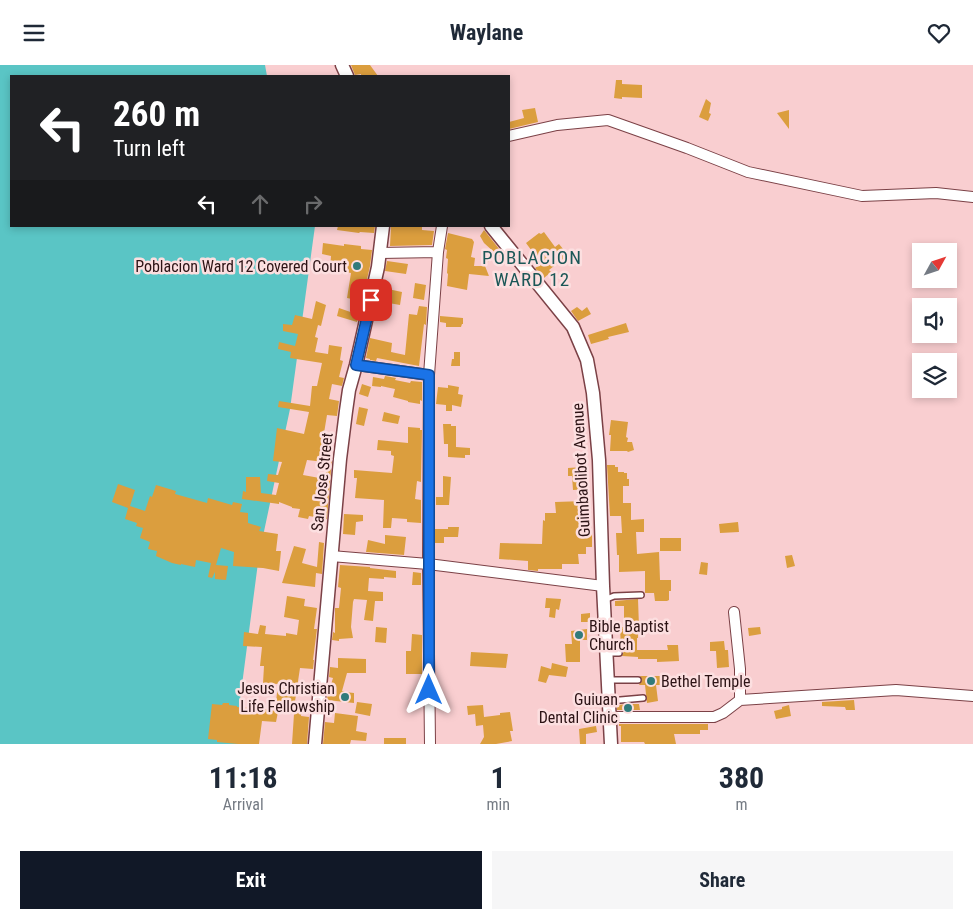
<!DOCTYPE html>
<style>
body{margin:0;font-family:"Roboto Condensed",sans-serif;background:#f6f6f7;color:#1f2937;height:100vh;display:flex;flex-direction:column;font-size:19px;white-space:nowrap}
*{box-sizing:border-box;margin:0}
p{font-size:16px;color:#747a83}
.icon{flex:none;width:28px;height:28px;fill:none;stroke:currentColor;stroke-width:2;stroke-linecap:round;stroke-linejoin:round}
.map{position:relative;height:679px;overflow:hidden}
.sheet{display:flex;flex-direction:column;background:#fff;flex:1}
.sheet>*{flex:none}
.top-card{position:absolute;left:10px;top:10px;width:500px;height:152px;border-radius:0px;box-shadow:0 2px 8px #0003;background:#202124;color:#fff;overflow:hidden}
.needle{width:32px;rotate:50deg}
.buttons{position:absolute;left:912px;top:178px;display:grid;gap:10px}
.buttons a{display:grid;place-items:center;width:45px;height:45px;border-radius:0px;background:#fff;box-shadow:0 2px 8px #0003;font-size:25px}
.pin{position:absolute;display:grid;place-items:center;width:42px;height:42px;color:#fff;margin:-21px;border-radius:10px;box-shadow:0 2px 8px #0006}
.me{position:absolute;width:55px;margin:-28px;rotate:0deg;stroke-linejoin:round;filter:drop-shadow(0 0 4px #0008)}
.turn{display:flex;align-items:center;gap:18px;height:105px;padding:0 20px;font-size:22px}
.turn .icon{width:65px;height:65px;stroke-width:2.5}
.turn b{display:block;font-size:35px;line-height:42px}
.lanes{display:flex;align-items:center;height:48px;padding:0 20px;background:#0003;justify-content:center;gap:25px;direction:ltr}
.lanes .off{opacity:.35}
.eta{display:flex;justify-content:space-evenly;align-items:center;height:85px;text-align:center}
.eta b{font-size:30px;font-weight:700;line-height:35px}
.action{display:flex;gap:10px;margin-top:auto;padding:10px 20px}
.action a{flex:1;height:58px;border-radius:0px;background:#111827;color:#fff;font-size:20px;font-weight:700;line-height:58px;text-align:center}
.action a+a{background:#f6f6f7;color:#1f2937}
header{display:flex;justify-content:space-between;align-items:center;height:65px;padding:0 20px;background:#fff;font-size:22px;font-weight:700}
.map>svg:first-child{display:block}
.water{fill:#5ac5c5}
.building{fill:#db9e3e;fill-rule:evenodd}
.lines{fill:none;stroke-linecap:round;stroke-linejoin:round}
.service-casing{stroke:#7b4146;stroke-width:8}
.minor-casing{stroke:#7b4146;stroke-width:12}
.tertiary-casing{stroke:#7b4146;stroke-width:15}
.service{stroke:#fff;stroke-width:5}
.minor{stroke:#fff;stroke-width:10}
.tertiary{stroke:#fff;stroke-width:12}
.route-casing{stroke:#114b97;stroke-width:12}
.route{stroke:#1a73e8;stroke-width:9}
.poi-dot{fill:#317b7b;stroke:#fcdfe0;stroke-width:2}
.labels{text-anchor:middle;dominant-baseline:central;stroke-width:5;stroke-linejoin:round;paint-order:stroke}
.poi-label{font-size:16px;fill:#2c1315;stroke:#fcdfe0;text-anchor:end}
.street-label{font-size:16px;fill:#2c1315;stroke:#fcdfe0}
.quarter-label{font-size:19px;letter-spacing:1px;fill:#1b5757;stroke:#fcdfe0}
</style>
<header><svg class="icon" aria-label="menu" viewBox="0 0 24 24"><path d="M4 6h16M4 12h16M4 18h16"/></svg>Waylane<svg class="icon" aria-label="heart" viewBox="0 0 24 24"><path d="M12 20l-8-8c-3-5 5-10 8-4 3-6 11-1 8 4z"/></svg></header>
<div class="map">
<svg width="973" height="679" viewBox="0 0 973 679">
<rect width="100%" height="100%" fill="#f9ced0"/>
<path class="water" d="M0,0H265L267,11H11V161H315L290,344L259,490L240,635L247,679H0Z"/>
<path class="building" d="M351,0H370L378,11H361V9L355,10Z
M616,15H622V19L642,20V33L622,32V34L614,33Z
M706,34L711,38L709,48L711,49L708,56L699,52Z
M535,43L538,57L509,64V57L524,53L522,45Z
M789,45V64L777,48Z
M338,161H375L374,168L360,167L359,168L337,165Z
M391,161H422V165L434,166L432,180L390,181Z
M484,165L504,190L502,189L486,198L485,197L494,187L484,178L480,171Z
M544,167L555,182L559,179L568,190L549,205L551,207L544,213L535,203L540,200L536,195L537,193L526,178L539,168L541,169Z
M448,168L472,174L474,177L471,192L475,193L474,201H485L489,211L469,209L467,225L447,221L448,209L447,208L448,194L446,193L447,185L445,184Z
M323,178L344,181V179L361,181V184L372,185L370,201L362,236L347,233L351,208L330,204L331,191L322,189Z
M387,196L408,199L406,209L385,206Z
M415,218L426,220L424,235L413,233Z
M383,223L402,227L400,240L383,237L384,232L381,231Z
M316,236L326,240L321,261L318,260L315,272L318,273L315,287L328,289L329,280L342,282L340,295L343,296L339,312L344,313L342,321L332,319L329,334L339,336L337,351L327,350L323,374H324L322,387H323L322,390L332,392L327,454L309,451L308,454L298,452L300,444L292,443V442L279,437V439L242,434L243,426L246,427V412H260L261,428L276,430L279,418L267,416L268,409L278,410L282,397L273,396L277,363L304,369L309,347L278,342L279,336L310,341L312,321H317L322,298L290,293L291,287L278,284L279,277L295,281L298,269L283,266V259L292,260L295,250L312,254ZM307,395L325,397L324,400H327L325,414L303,410Z
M419,241L427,242L426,260L424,259L419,301L377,293L376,296L370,295V294L366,293L370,273L392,278L391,287L405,290L409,249L417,250Z
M577,242L582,246L587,242L591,249L578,256L571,246Z
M339,243L359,250L357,257L337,251Z
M440,251L463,253V259H462L461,262H446V258L440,257Z
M626,258L629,267L608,272L609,274L591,279L588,270Z
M454,287H460V301H451L452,294H454Z
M385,311L396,313L395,315L410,318L411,316L422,317V336L420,335V339L408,337V336L393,332L395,324L381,321V322L372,321L373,312L384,314Z
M362,319L371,322L368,332L359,329Z
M448,320L459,322L458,329L463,330L461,342L452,340V346H446V340L436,339L438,322L448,323Z
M359,342L368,344L364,361L356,359Z
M384,347L400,351L398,359L382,356Z
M611,355L628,357L626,372L628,373L627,377H632L634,385L628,387L627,386H610L611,370H609Z
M443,359H451V361H456V382L470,383V390H465V393L448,392V379H444Z
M408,362L420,363V365H422L421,417L417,416L415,434L421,435V458L407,457V454L392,453L391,463H383L384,435L355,433L357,413H354V405L392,408L394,391L391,390V386L377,385L378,375L408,378Z
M607,400H615V402H618V407H624V408H627V414H629V421H623V438H631V455L644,454V467H636L637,489L659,487L660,515H671V526H669V535L667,536H655L654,528H645V506L619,507V490H617L616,468H622L621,451H610Z
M583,402L585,408H587V424L573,425L572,411H568V403Z
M443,411L451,412L449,440H436V432H443Z
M118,419L135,425L130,441L145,446L150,431L152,432L156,420L176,426L175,429L207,438L208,433L232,440L233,437L242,439L240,447L248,448V458L261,462L259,466L278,469L276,486H281L279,506L263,503L233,501L234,487L221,483L216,500L228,501L226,515L215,514V507L212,513L208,512L211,498L196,495L195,502L181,499V500L172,498L156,491L157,486L148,484L150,477L140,473L143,463L136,461L137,458L125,454L128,443L112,437Z
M585,436L586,451L580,452V465H592V482H586V489H578L579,499H562V504H538V506L528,505V496L499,494L500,478L542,479L543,455L545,456V448H556L555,437Z
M344,449L363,450V456L356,457L355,470L343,469Z
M738,457L739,467L720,468L719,459Z
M448,462H459L458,472H444V478H435V464H448Z
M385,470L406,472L404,490L366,487L368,475L385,479Z
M660,473H681V486H660Z
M319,477L324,478L322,509L316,508L315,522L282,518L294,481L306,484L302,498L317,502Z
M792,490L795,501L787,503L785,491Z
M701,497L708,498L707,510L699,509Z
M340,500L370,502V503L396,506V513L384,512V514L369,513L368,526L383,527V536H375L373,556L364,555L367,535L354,534L353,537L351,562L353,573L339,574V576L332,575L333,567L335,568V543H339L341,523L338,522Z
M413,507L421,508V520H412Z
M287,531L305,534L304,541L317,543L314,564H317L313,595H314L313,604L300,603L294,643L302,644L301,651L309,652L307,679H292L294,649L278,647L276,657L262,656L259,679H238L217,677V675L208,674L212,639L222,640L223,638H229V640L237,641V642L249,643V641L275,646L278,619L263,618L264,601H260L262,582L243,581L244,567L258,569L260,560L266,561L265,569L286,571V568L297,570L299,555L284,552Z
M546,533L561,534L559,545L556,544L555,553L549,552L550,543H545Z
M638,534L639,562H644V569H638V573H637V585H668L667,580H678L679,596L657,597V594H638V592L622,591L623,588L621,584L620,562H624V541H615V536Z
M590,548V557H581V549Z
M376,562L387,563L386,578L375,577Z
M760,562L761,569L749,571L748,563Z
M587,564V575H580V597H566L565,579H572L571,566Z
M412,569L422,570V609H406V586H411Z
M724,576L725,585H728L729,602L717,603L716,586H710V577Z
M471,587L508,589L506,603L470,601Z
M338,593L366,594V608H347L342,626H345V627L354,628V638L327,635L328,626H329L333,613L329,612L330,602L338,603Z
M552,598L568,602L566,612L549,610L546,618L538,616L541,601L551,604Z
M640,611H663V620H656L658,636L647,638L645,620H639L642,615Z
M854,635L855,645H846L845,642L822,641V637Z
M357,637L372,639L370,651L355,648Z
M629,639H639L640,645H617V640Z
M483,640L484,652L500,650V648L510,647L513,666H510L512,676L496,679H480L484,672L483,660L476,661L475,649L468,650L467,641Z
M789,640L791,651L776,654L774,646L782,644V642Z
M335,648L358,651L356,666L367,668L366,676L351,675L350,679H323L325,657L334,658Z
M619,659H708V665H700V669H674L676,679H645L644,677H621V661H619Z
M596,661L597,667L586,669V679H580L579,664Z
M384,673H406V679H384Z"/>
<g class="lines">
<defs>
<path id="service" d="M604,535L614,531L641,530
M607,588H619
M608,615H638
M609,636L643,633"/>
<path id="minor" d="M509,71L557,60L608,55L687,83L748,107L862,131L936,128L973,132
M442,161L438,187L429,310L428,499L603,521
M380,188L438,187
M356,300L429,310
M331,491L428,499L430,679
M734,547L740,604V635
M610,652H714L723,648L740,635L896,625L973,631"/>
<path id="tertiary" d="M342,0L347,11
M491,161L573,262L587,295L593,328L599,395L603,521L611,679
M315,679L340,394L346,346L349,325L356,300L378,202L383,161"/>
</defs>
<use href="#service" class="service-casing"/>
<use href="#minor" class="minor-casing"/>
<use href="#tertiary" class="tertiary-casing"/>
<use href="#service" class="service"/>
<use href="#minor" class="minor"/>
<use href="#tertiary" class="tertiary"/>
</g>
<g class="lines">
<defs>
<path id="route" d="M371,235L356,300L429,310V625"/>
</defs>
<use href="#route" class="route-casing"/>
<use href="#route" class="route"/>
</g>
<g class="poi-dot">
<circle cx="357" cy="201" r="5"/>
<circle cx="579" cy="570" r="5"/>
<circle cx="651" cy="616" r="5"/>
<circle cx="345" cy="632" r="5"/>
<circle cx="628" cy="643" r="5"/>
</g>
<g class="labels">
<g class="poi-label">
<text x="347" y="201">Poblacion Ward 12 Covered Court</text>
<text x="589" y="561" text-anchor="start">Bible Baptist<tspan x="589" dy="18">Church</tspan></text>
<text x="661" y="616" text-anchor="start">Bethel Temple</text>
<text x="335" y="623">Jesus Christian<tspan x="335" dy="18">Life Fellowship</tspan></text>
<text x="618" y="634">Guiuan<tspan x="618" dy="18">Dental Clinic</tspan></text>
</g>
<g class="street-label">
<text transform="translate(581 405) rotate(-93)">Guimbaolibot Avenue</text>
<text transform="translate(322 417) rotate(-84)">San Jose Street</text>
</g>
<g class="quarter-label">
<text x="532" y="192">POBLACION<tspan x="532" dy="22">WARD 12</tspan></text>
</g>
</g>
</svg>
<div class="buttons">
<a><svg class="needle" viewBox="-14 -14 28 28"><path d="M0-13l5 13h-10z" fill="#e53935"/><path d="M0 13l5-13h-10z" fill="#747a83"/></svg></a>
<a><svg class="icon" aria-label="sound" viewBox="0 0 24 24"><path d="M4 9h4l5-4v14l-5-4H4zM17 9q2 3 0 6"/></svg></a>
<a><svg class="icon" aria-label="layers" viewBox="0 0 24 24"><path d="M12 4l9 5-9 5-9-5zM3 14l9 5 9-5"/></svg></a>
</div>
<div class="pin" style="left:371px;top:235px;background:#d93025"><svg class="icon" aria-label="arrive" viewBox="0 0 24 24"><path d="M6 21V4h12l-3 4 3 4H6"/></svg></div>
<svg class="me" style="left:429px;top:625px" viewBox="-20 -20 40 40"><path d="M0-17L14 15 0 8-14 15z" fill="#1a73e8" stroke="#fff" stroke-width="4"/></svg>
<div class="top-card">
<div class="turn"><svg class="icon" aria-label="left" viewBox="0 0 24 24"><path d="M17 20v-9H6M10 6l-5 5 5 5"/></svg><div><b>260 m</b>Turn left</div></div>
<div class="lanes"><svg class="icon" aria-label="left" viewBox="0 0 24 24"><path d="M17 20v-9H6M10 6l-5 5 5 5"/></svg><svg class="icon off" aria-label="ahead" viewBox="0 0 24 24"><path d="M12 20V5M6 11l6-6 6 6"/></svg><svg class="icon off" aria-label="right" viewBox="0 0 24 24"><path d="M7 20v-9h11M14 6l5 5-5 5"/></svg></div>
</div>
</div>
<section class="sheet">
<div class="eta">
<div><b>11:18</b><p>Arrival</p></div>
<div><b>1</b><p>min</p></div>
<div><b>380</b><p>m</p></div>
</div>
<div class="action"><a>Exit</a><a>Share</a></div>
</section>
